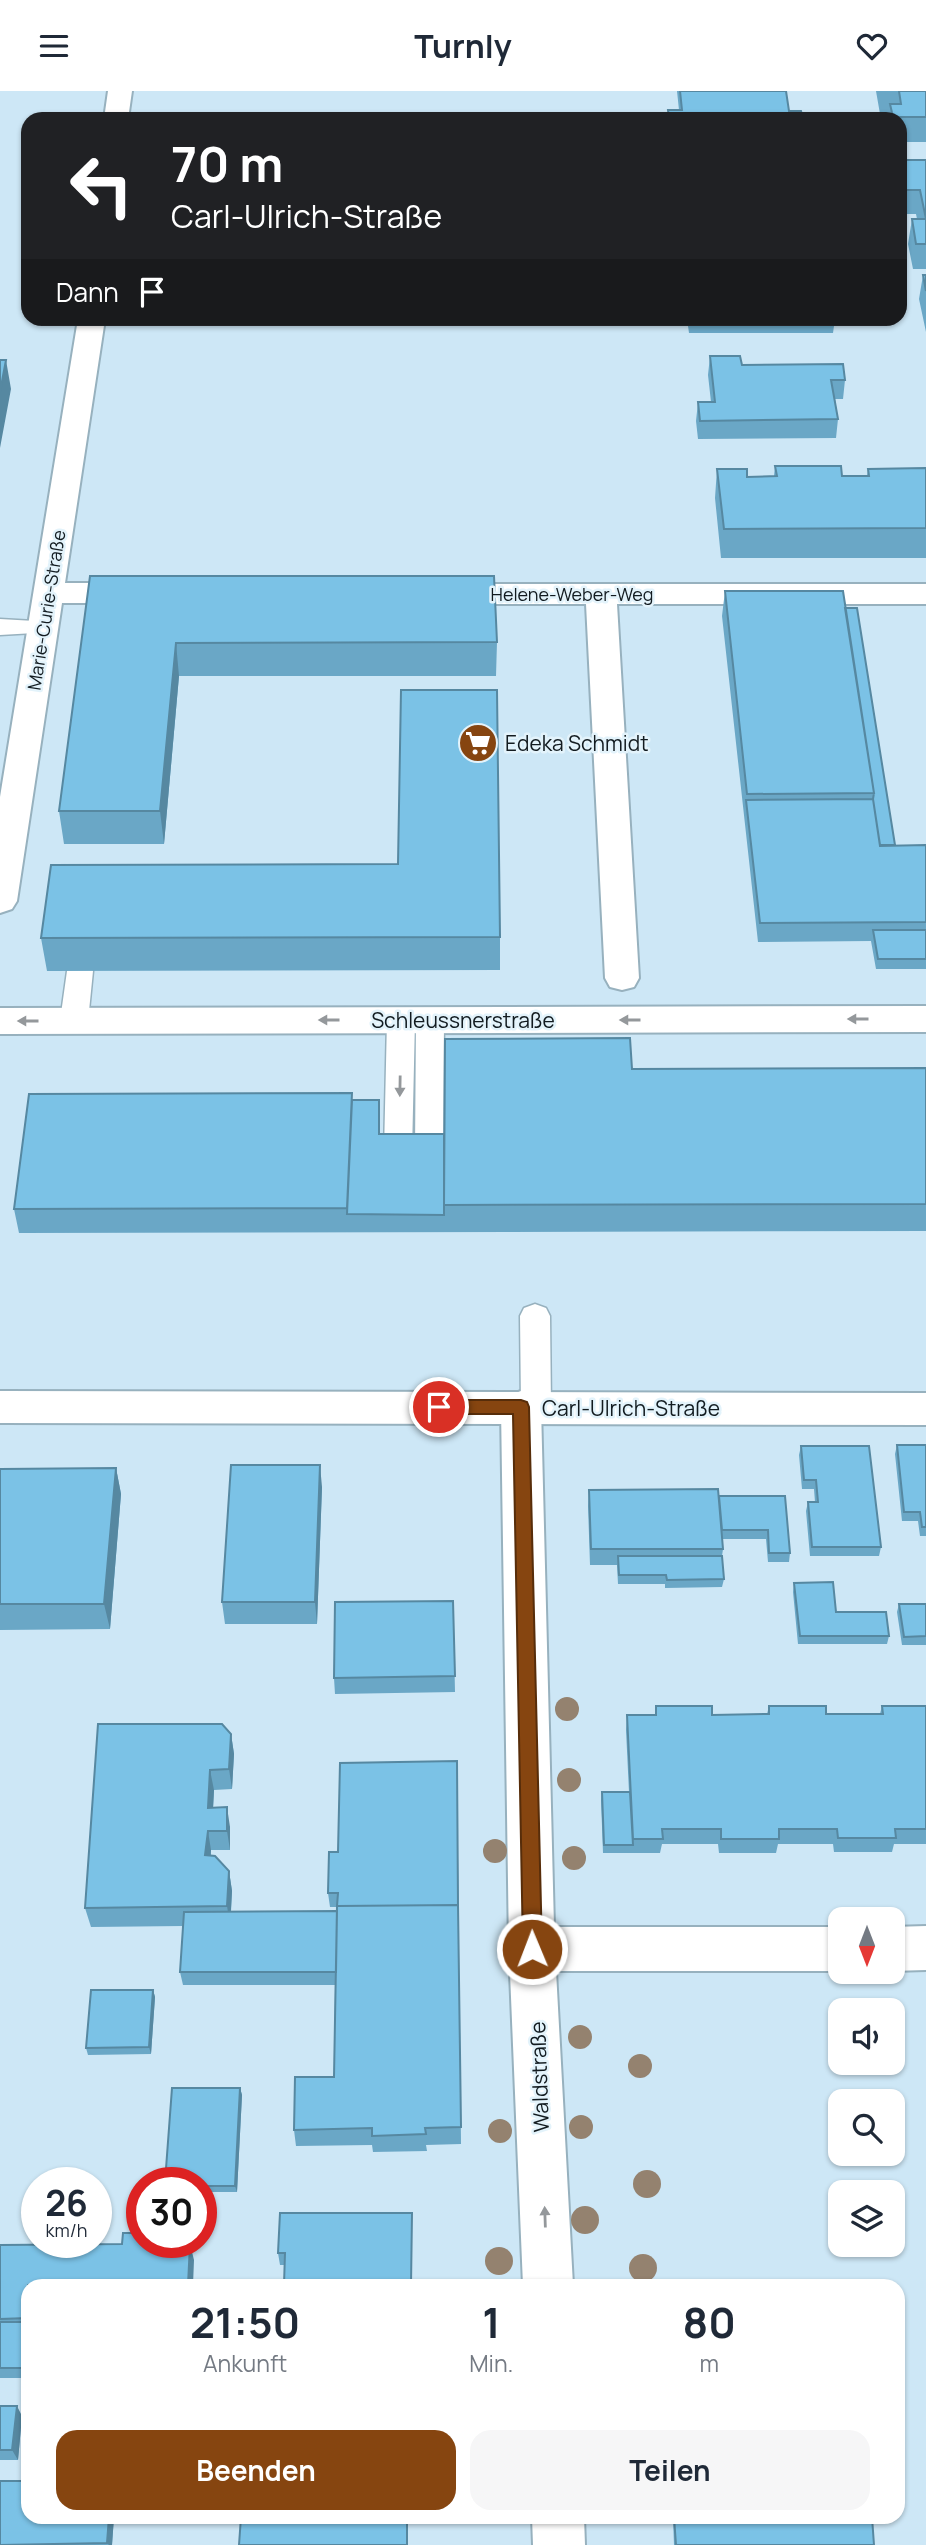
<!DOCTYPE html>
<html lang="de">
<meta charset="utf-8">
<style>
body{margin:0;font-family:Manrope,sans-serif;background:#f6f6f7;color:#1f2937;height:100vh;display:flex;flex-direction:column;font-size:26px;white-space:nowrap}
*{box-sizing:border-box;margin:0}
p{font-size:23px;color:#747a83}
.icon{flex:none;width:38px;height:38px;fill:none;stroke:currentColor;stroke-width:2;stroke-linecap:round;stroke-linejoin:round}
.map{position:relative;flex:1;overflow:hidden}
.drawer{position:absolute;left:21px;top:2188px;width:884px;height:245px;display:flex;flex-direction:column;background:#fff;border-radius:21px;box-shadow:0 2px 5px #0004}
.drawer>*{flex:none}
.guide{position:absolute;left:21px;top:21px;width:886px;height:214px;border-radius:21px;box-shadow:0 2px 5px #0004;background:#202124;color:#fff;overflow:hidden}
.needle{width:46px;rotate:180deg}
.fabs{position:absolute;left:828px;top:1816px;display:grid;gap:14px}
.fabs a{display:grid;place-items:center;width:77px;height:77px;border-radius:14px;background:#fff;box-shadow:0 2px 5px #0004;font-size:35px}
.speed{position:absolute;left:21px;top:2076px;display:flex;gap:14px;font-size:35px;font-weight:700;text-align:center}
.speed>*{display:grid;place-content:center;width:91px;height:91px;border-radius:50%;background:#fff;box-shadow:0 2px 5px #0004;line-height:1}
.speed small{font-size:18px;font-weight:400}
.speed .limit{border:10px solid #d22;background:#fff;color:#111}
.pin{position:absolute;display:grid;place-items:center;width:60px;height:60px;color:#fff;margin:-30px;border:4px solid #fff;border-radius:50%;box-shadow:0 2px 7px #0007}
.me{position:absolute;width:77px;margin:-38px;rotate:359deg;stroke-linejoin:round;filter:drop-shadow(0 0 5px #0008)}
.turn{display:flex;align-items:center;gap:24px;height:147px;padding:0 35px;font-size:32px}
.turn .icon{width:91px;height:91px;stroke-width:2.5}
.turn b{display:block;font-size:49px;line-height:60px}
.then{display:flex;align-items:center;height:66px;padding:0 35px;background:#0003;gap:14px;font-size:26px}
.eta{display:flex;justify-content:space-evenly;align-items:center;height:119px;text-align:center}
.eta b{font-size:42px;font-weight:700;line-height:49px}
.button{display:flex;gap:14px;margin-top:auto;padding:14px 35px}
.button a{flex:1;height:80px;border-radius:21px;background:#864510;color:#fff;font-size:28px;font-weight:700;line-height:80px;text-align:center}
.button a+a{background:#f6f6f7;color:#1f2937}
header{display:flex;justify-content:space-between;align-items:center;height:91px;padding:0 35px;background:#fff;font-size:32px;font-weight:700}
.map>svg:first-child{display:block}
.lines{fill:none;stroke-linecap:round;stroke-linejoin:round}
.lane-casing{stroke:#97b1be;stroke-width:3}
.street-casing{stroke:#97b1be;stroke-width:4}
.secondary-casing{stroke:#97b1be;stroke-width:4}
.lane{fill:#fff;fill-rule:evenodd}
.street{fill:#fff;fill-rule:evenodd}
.secondary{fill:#fff;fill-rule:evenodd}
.tree{fill:#94826f}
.wall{fill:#6aa7c6}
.shaded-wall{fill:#5688a1}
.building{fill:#7bc2e6;stroke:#5688a1;stroke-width:2}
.oneway{fill:#94989b}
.route{fill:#864510;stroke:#572d0a;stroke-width:2}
.labels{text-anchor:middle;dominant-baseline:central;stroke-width:5;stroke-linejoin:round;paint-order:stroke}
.far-street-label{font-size:18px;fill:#121b20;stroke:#e3f3fb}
.poi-label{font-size:21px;fill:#121b20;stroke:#e3f3fb;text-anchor:start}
.street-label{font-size:21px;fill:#121b20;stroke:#e3f3fb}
</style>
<header><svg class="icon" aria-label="menu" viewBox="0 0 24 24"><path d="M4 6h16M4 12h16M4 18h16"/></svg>Turnly<svg class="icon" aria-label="heart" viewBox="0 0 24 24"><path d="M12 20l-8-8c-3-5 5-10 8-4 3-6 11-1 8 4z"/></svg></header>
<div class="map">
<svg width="926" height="2454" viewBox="0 0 926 2454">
<rect width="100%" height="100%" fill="#cde7f6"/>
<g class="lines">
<defs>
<path id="lane" d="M0,528L52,531L56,536L52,541L0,544Z
M80,870L89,873L93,880L88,930L84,937L74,940L64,937L60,930L67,880L71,873Z
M401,919L411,922L415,929L412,1061L408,1069L398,1072L388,1069L384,1061L387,929L391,922Z
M430,919L440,922L444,929L443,1061L439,1069L429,1072L419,1069L415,1061L416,929L420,922Z
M535,1213L546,1217L550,1225L551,1316L547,1325L536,1329L525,1325L521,1316L520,1225L524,1217Z"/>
<path id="street" d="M108,0H132L128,28H104Z
M78,228H105L65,492H138L149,495L153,502L149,509L138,512H62L17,810L12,818L0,822V706Z
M443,493H926V513H617L639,887L634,896L622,899L610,896L605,887L586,513H443L432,510L428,503L432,496Z
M926,915V941L0,943V917Z
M521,1300L535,1305L541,1316L554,1836H840V1880H556L573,2194H523L509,1858L501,1316L507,1305Z
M926,1835V1879L892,1880V1836Z
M532,2426H584L585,2454H533Z"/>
<path id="secondary" d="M0,1300L926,1302V1334L0,1332Z"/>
</defs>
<use href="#lane" class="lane-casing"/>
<use href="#street" class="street-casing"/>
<use href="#secondary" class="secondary-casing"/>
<use href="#lane" class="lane"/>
<use href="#street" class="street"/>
<use href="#secondary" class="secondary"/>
</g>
<g class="tree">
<circle cx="567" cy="1618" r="12"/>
<circle cx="569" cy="1689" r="12"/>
<circle cx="495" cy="1760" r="12"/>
<circle cx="574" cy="1767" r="12"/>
<circle cx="580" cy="1946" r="12"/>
<circle cx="640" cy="1975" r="12"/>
<circle cx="581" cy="2036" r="12"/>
<circle cx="500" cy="2040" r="12"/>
<circle cx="647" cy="2093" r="14"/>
<circle cx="585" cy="2129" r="14"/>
<circle cx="499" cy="2170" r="14"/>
<circle cx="643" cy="2177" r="14"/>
</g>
<path class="wall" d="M677,0H786L789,20L803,28H668V19H679Z
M876,0H926V51H900V28H888L889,23H880Z
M900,69H926V178H913L908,153L912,128H917L916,123H902L900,111Z
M923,184H926V241L919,208Z
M687,228H835L833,242H689Z
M710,265L742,274L845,289L843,308H835L838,328L836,347L698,348L696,330L698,311H711L708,284Z
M775,375L842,385H867L868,378L926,377V467H721L715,407L717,378L747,386L774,385Z
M90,485L497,551L496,585H179L164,753H64L59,720Z
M725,500L845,517L895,754H926V878H876L871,850L758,851L722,525Z
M398,773L500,846V879L47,880L41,847Z
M926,977V1140L19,1142L14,1118L352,1002V1009L380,1027V1043H444L632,978Z
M897,1354H926V1445H920L918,1430H902L895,1363Z
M801,1355L881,1456L879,1465H810L806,1420L808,1411H815L814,1398H802L799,1364Z
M116,1377L121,1403L110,1538L0,1539V1378Z
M322,1396L317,1533H225L222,1511Z
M589,1399L719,1405H785L790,1462L789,1471H768L766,1448H722L723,1458L722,1465L724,1488L722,1496L665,1497V1493H618L617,1474H590L588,1415Z
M794,1492L836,1521L889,1545L887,1553H798L793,1501Z
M453,1510L455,1601L335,1603L334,1587Z
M899,1513H926V1554H902L897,1521Z
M656,1615L712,1624L767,1623L769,1615L826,1623H880L882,1615H926V1753H894L892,1761H834L833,1753H778L776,1762H719L718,1753H662L660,1762H603L601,1709L602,1701H629L626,1639L627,1624H655Z
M231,1643L234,1663L232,1698L214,1699L213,1717L230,1736V1759H211V1765L229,1780L232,1800L231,1821L337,1820V1816H330L328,1802L338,1761L457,1670L461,2053L426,2054L427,2060L373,2061L372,2054L296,2055L294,2039L334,1986L335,1894H183L180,1881L183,1835L91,1836L85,1817Z
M153,1899L155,1906L151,1963L88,1964L86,1957Z
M240,1997L242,2004L237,2101H201V2091Z
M413,2133L285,2174H280L278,2162Z
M155,2151L156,2154L194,2169L28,2194V2287H0V2154L122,2153Z
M0,2315L22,2325L18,2369H0Z
M28,2426H114L112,2454H0Z
M673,2426H872L874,2454H674Z"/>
<path class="shaded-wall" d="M6,269L11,298L0,357V301Z
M176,552L179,585L164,753L160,720Z
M320,1374L322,1396L317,1533L315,1511Z
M116,1377L121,1403L110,1538L104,1513Z
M231,1643L234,1663L232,1698L229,1678Z
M210,1679L214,1699L212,1737L208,1717Z
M227,1716L230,1736V1759L227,1740Z
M208,1740L211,1759L209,1783L205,1764Z
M229,1780L232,1800L230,1834L227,1815Z
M153,1899L155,1906L151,1963L149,1956Z
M240,1997L242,2004L237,2101L235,2095Z
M190,2153L194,2169L193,2194H188Z
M17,2315L22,2325L18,2369L12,2359Z
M109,2426H114L112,2454H109L107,2452Z"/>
<path class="building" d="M680,0H786L789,20H801L803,28H669L668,19H682Z
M899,0H926V26H893L890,13H901Z
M900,69H926V128L920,99H905Z
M912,128H926V153H916Z
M923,184H926V200Z
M710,265H740L742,274L843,273L845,289H831L838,328L700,330L698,311H715Z
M0,269H6L0,301Z
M775,375H841L842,385H869L868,378L926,377V437L724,438L717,378H747V386L777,385Z
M90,485H494L497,551L176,552L160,720H59Z
M725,500H843L874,702L747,703Z
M845,517H857L895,754H880L873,708L874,702Z
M401,599H497L500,846L41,847L51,774L398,773Z
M873,708L880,755L926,754V831L760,832L746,709Z
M873,839H926V868H878Z
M630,947L632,978L926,977V1113L444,1114L445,948Z
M352,1002L347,1117L14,1118L29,1003Z
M352,1009H379V1043H444V1124L347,1123Z
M897,1354H926V1436H922L920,1421H904Z
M801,1355H869L881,1456H812L808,1411H818L816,1389H804Z
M231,1374H320L315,1511H222Z
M116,1377L104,1513H0V1378Z
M718,1398L723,1458H591L589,1399Z
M719,1405H785L790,1462H769L768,1439H722Z
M618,1465H722L724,1488L667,1489L666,1484H619Z
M833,1491L836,1521H886L889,1545H800L794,1492Z
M453,1510L455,1585L334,1587L335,1511Z
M899,1513H926V1545L904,1546Z
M656,1615H712V1624L769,1623V1615H826V1623H883L882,1615H926V1738H895L896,1747H838L837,1738H779V1748H721V1738H662L663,1748H633L627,1624H656Z
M98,1633H222L231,1643L229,1678L210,1679L208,1717L227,1716V1740H208L205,1764L215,1765L229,1780L227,1815L85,1817Z
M457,1670L458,1814L337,1815L338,1802H328L329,1761H338L340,1672Z
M602,1701H630L633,1754H604Z
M458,1814L461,2036L425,2037L426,2043L372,2045V2037L294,2039L295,1986H334L337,1815Z
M337,1820L336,1881H180L184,1821Z
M91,1899H153L149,1956L86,1957Z
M172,1997H240L235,2095H201V2091H165Z
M280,2122H412L411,2194H284L285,2162H278Z
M123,2142H142V2151H152V2155L190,2153L188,2194H28V2227L0,2228V2154L122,2153Z
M0,2231H28V2277H0Z
M0,2315H17L12,2359H0Z
M0,2390H28V2426H109L107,2452L0,2454Z
M241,2426H407V2454H239Z
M674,2426H872L874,2454H676Z"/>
<defs><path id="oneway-solid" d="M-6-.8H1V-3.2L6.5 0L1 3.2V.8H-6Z" transform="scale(1.75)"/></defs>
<g class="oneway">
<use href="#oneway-solid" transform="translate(858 928) rotate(180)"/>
<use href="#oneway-solid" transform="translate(329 929) rotate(180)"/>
<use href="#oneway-solid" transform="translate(630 929) rotate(180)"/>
<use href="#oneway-solid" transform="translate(28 930) rotate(180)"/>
<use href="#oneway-solid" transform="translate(400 995) rotate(91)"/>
<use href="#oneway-solid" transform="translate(545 2126) rotate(-92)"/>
</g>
<path class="route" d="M439,1309H521L527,1311L529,1316L542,1858L539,1864L532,1867L526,1864L523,1858L513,1323H439L433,1321L431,1316L433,1311Z"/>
<defs>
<symbol id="supermarket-disc" viewBox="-11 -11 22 22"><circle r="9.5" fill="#864510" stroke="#e3f3fb"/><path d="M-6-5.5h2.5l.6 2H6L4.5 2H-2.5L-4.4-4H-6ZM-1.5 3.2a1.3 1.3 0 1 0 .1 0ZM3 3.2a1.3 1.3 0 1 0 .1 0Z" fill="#fff"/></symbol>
</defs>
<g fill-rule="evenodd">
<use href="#supermarket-disc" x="456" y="630" width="44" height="44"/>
</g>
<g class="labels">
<g class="far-street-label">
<text x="572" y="503">Helene-Weber-Weg</text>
<text transform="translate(46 519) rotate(-81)">Marie-Curie-Straße</text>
</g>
<g class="poi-label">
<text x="505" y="652">Edeka Schmidt</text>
</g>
<g class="street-label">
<text x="463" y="929">Schleussnerstraße</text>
<text x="631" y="1317">Carl-Ulrich-Straße</text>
<text transform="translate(539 1986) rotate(-92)">Waldstraße</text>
</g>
</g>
</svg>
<div class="fabs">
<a><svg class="needle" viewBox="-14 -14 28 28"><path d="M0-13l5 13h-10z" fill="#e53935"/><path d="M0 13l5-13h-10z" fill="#747a83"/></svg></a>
<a><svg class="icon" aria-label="sound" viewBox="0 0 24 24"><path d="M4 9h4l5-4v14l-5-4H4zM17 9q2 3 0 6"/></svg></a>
<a><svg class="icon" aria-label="search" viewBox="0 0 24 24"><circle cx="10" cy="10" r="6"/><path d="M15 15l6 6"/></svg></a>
<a><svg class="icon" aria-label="layers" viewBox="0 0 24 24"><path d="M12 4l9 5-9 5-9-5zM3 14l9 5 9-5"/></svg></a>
</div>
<div class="speed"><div>26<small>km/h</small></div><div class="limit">30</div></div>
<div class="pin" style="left:439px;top:1316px;background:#d93025"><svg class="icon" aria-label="arrive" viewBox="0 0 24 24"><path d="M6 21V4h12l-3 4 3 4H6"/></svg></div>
<svg class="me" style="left:532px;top:1858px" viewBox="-20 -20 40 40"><circle r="17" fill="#864510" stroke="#fff" stroke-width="3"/><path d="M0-11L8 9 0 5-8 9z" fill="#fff"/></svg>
<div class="guide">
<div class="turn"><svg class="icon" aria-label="left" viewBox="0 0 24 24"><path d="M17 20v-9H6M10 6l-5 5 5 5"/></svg><div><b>70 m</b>Carl-Ulrich-Straße</div></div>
<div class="then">Dann<svg class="icon" aria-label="arrive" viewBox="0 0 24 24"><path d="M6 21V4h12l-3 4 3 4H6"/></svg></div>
</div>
<section class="drawer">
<div class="eta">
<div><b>21:50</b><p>Ankunft</p></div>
<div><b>1</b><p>Min.</p></div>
<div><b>80</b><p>m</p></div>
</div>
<div class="button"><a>Beenden</a><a>Teilen</a></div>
</section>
</div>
